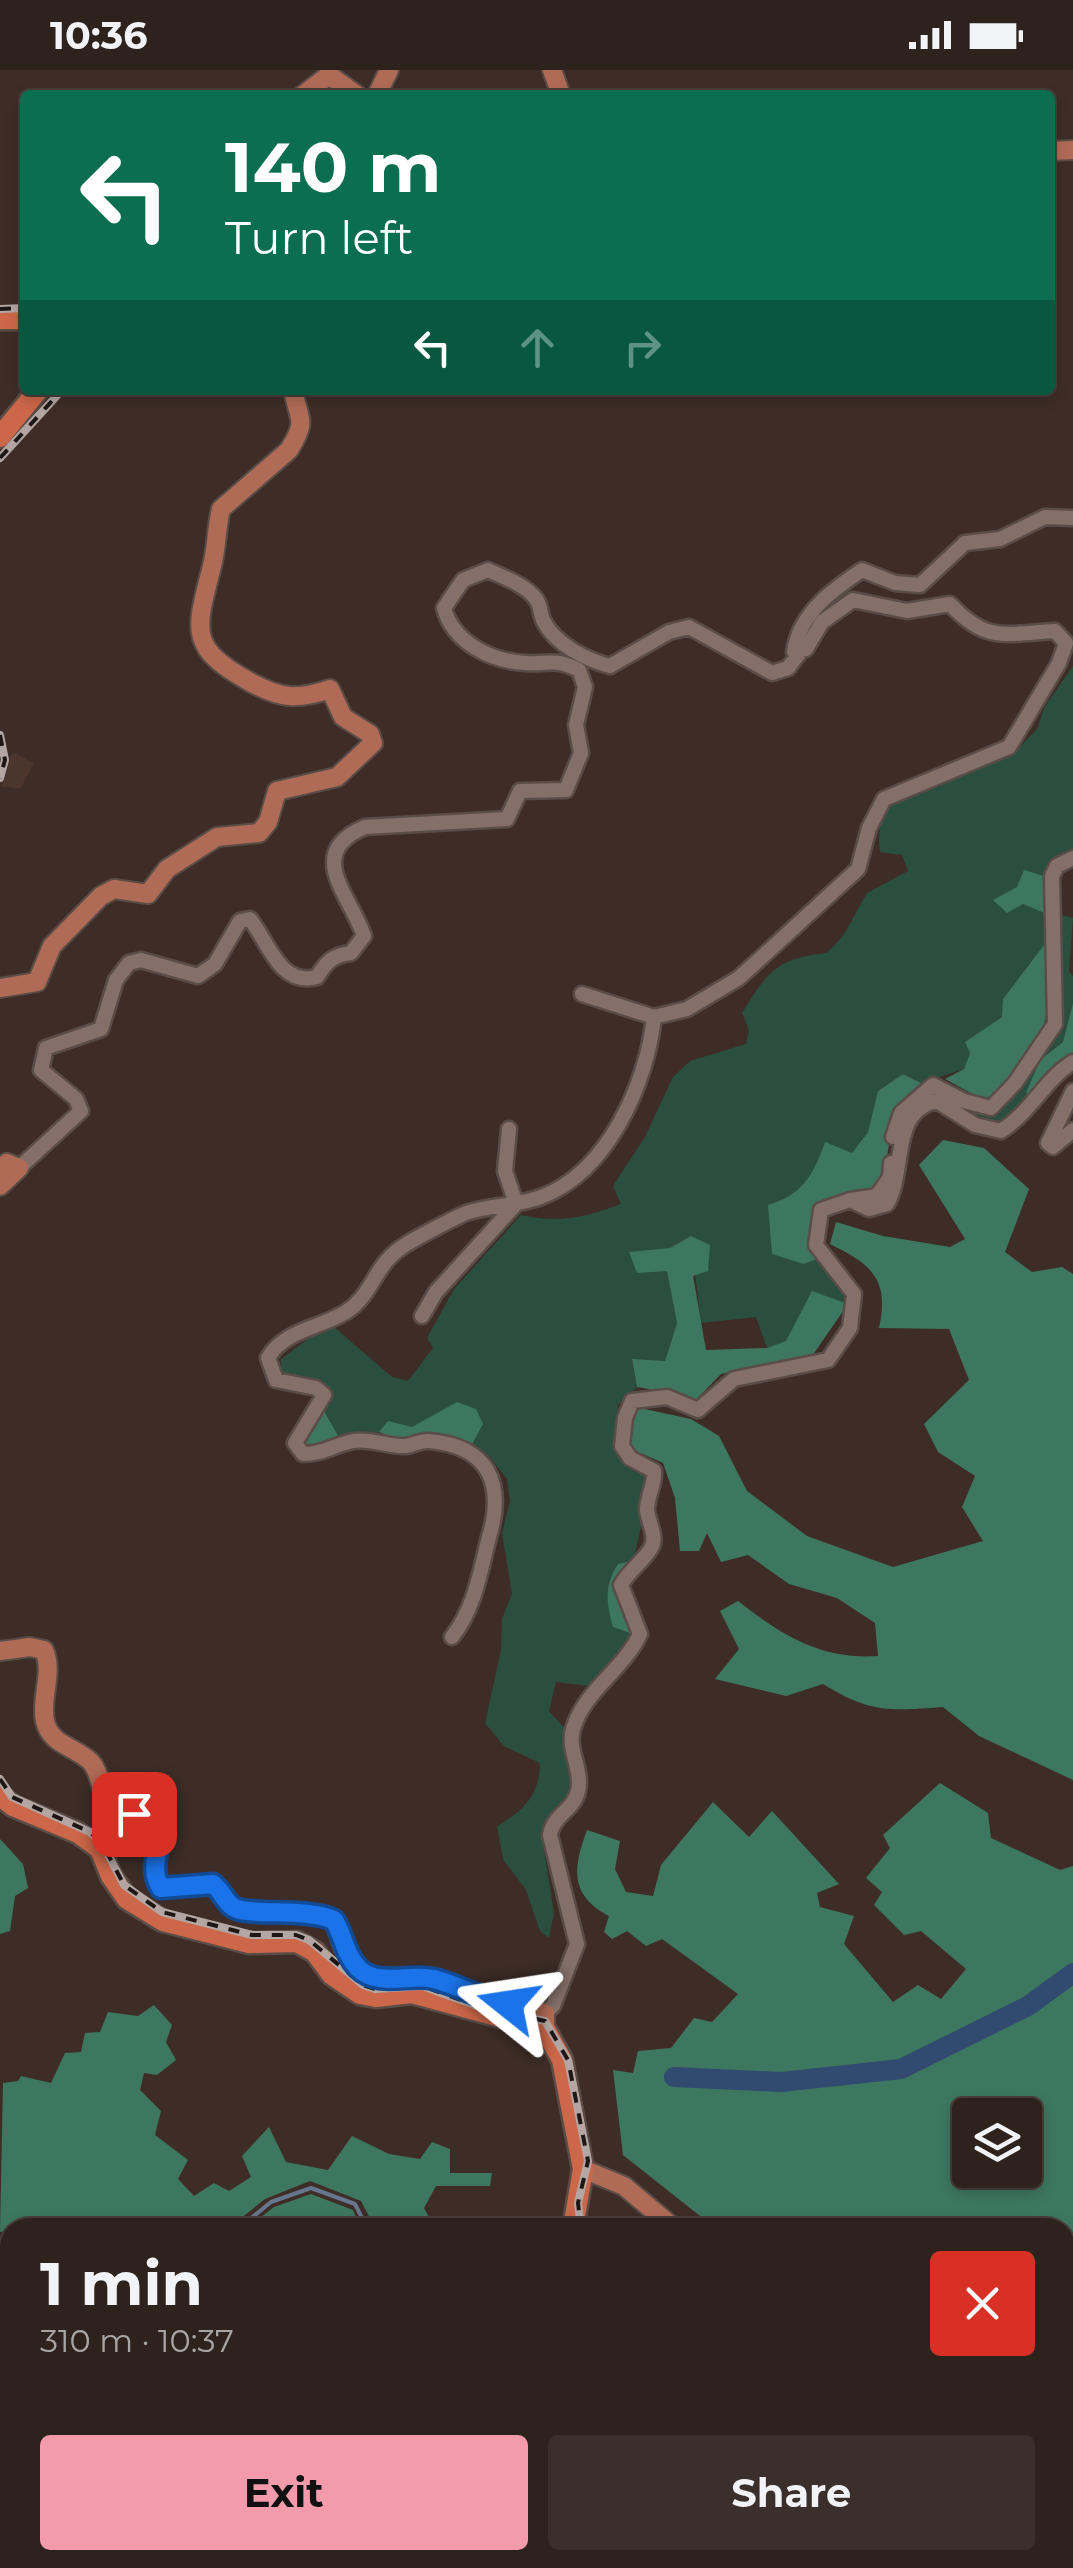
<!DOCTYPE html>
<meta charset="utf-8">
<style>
body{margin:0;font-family:Montserrat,sans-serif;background:#3a2f2a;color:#f1f3f6;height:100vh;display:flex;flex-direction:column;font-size:38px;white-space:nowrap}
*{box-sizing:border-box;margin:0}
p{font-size:32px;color:#a7a4a4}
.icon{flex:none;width:55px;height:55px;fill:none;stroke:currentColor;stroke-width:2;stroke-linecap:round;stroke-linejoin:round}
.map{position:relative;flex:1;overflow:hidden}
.sheet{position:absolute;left:0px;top:2148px;width:1075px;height:352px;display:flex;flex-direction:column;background:#2e221d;border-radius:30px 30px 0 0;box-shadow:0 5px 15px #0003,0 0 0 2px #493f3b}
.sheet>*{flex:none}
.guide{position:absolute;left:20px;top:20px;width:1035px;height:305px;border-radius:10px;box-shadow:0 5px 15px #0003,0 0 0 2px #493f3b;background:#0b6e4f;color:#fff;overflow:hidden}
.tools{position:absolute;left:952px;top:2028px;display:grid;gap:20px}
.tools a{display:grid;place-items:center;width:90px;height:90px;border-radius:10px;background:#2e221d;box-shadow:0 5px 15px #0003,0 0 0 2px #493f3b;font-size:50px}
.pin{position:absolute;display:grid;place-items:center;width:85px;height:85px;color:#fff;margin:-42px;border-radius:20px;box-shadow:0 5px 15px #0006}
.me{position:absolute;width:110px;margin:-55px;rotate:285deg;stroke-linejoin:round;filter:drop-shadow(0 0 8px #0008)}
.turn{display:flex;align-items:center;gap:35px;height:210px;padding:0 40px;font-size:45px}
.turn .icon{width:130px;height:130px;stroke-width:2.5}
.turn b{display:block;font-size:70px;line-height:85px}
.lanes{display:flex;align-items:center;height:95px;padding:0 40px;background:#0003;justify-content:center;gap:50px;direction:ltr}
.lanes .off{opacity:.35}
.round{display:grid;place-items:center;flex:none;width:105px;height:105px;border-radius:10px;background:#3a2f2a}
.head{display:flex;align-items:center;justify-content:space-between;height:170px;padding:0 40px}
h1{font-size:60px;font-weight:700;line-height:75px}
.action{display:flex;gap:20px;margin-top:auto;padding:20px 40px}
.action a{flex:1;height:115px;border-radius:10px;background:#f39aab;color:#111;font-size:40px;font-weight:700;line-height:115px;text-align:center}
.action a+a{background:#3a2f2a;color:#f1f3f6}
.status{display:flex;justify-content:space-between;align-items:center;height:70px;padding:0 50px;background:#2e221d;direction:ltr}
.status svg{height:28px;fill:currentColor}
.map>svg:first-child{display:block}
.built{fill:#4c352c}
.green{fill:#2a4f3f}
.forest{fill:#3e775f;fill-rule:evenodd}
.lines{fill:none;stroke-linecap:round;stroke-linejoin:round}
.stream{stroke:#67758f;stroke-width:4}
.river{stroke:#314a70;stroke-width:20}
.minor-casing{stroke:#5a4c47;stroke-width:19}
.major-casing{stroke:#5a4c47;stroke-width:22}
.highway-casing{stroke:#5a4c47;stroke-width:25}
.minor{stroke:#847069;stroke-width:14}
.major{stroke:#b06b56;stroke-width:18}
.highway{stroke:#cd6749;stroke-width:20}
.rail-casing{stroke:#b4a7a3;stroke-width:8}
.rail{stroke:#1f1715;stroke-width:4;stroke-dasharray:11;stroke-linecap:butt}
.route-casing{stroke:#114b97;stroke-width:25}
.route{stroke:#1a73e8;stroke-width:18}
</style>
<div class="status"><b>10:36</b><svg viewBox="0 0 49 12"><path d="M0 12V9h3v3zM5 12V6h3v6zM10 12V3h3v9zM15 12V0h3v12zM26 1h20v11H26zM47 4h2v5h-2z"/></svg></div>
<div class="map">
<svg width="1073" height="2498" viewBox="0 0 1073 2498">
<rect width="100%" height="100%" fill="#3e2d27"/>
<path class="built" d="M16,683L34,694L20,719L1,716L11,685Z"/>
<path class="green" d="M1073,596V784L1023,834L1044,843L1047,871L1003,929V946L966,972L970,983L964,999L921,1013L903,1004L879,1020L868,1062L852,1083L825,1073L817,1097L796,1127L804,1194L817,1189L849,1224L848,1234L796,1254L787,1271L767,1278L756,1247L701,1253L691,1166L670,1178L667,1200L677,1253L665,1291L632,1290L637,1317L618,1335L617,1377L644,1397C650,1452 628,1504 613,1557L632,1564L626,1581L589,1616L556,1612L549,1641L567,1661L574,1714L571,1728L542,1767L554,1843L549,1868L540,1861L526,1820L503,1789L497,1756C524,1741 540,1724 540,1693L504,1676L485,1653L501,1580L502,1549L512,1524L502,1463L510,1431L507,1409L489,1386L471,1376L388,1352L379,1362L340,1369L324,1341L330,1330L327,1321L281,1302V1289L316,1263L334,1257L392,1307L408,1311L433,1278L427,1268L454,1219L521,1145C557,1154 586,1147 621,1134L613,1116L645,1067L673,1007L690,991L746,974L749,960L742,943C767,902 777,888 827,883L843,866L867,823L908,801L902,785L880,782C877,757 881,745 898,726L1017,680L1037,659L1045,636Z
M1057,844L1073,848L1069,901L1073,906V933L1063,972L1040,990L1027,1023L1037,1030L998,1056L923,1034L892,1105L895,1063L935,1019L963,1035L1049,965Z"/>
<path class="forest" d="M1024,800L1047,807L1044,843L1023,834L1007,843L993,830L1017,817Z
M1047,871C1051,948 1050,979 989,1033L945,1009L964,999L970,983L965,972L1002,947L1003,929Z
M1073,933V987L1037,1030L1026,1023L1040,990L1063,972Z
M903,1004L921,1013C887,1040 892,1076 881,1114C842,1136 791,1120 817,1189L804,1194L772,1184L768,1135C802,1125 813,1106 825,1072L852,1083L868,1062L878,1021Z
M943,1070L984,1078L1029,1119L1005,1182L1032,1202L1062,1197L1073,1204V1710L979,1666L943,1637C889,1641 870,1643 823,1614L786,1626L715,1609L739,1579L720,1541L738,1531C781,1565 821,1590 878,1586L875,1553L837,1528L789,1514L748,1485L721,1492L707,1463L699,1481H680L675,1428L663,1393L629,1378L628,1349L640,1338L691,1349L719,1366L747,1421L807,1466L893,1497L983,1471L962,1437L975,1406L938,1382L924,1354L969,1310L949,1259L879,1258C890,1209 871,1194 830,1174L836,1152L883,1166L950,1177L965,1169L919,1095Z
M691,1166L710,1175L708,1201L693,1206L706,1280L767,1278L786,1271L812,1221L848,1234L812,1286L721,1304L695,1331L684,1325L637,1317L632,1289L665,1291L677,1253L667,1201L637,1203L629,1182L670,1178Z
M457,1332L476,1339L483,1354L471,1376L428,1363L404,1372L379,1362L388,1351L412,1357Z
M324,1341L340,1369L305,1381L300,1371L314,1344Z
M632,1491L618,1513L632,1564L613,1557C606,1532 604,1516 618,1494Z
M940,1713L988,1743L991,1768L1060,1800L1073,1796V1898L1024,1932L899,1992L780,2005L675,2003L667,2007L674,2012L782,2016L903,2002L1031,1939L1073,1909V2498H970L960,2490H1065V2158L714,2157L623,2085L613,2000L633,2003L638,1981L671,1978L694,1948L712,1952L738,1924L662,1869L646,1876L627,1861L612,1869L604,1862L609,1846C569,1825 573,1798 587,1760L620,1771L615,1799L626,1822L653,1826L661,1795L713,1732L749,1767L772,1741L839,1814L817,1823L820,1837L854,1846L844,1874L893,1932L918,1915L941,1929L966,1899L921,1861L904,1865L874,1835L882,1822L866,1808L890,1778L883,1765ZM970,2045H1025V2100H970Z
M0,1769L23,1794L28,1818L15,1826L10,1861L0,1864Z
M154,1935L172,1955L166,1972L176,1990L157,2005L144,2003L140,2020L161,2041L155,2065L188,2090L178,2109L194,2126L214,2113L229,2121L251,2107L242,2086L269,2057L286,2092L328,2100L352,2066L389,2084L420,2089L432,2072L450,2079V2103H492L490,2116H436L424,2138L434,2157L373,2154L361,2131L310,2111L265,2129L230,2157L84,2158L63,2152L0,2162L3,2013L18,2011L21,2006L51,2013L65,1983L81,1982L85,1963L100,1962L108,1942L138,1946Z
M311,2124L353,2140L360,2157H248L274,2137Z
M15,2490H247L246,2498H20Z"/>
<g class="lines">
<path class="stream" d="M61,2158H71
M239,2158L271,2132L311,2118L355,2134L367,2158
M0,2174L10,2171
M0,2474L10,2490"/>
<path class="river" d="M674,2007L781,2012L901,1999L1028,1936L1073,1903"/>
<defs>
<path id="minor" d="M582,924L654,947L687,939L739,908L858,799L869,758L884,729L1009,677L1059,593L1066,573L1055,561C1005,564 986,573 950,534L907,541L853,530L822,552L806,579L794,582C799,544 832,520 862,500L895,513L920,515L965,473L1000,469L1045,447L1073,448
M1073,1021L1048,1073L1053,1077L1073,1060
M893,1067L901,1043L933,1015L964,1031L991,1038L1015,1013L1055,954L1052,806L1057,796L1073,788
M19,1098L81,1041L76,1029L41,1000L46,978L101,959L116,910L129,893L141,890L198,906L215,894L240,851L250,849C269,873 280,917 317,907C326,892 333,885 351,883L364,866C351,826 303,783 365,757L507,749L520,721L566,720L581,683L576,655L585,617L579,600C552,587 551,595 525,593C490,591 453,572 444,538L463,510L488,500C503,507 526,515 536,529C541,535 540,545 544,552C556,575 587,590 610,596L669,562L689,557L772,603L788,598L801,581
M851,1130L877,1126L890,1107L891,1093
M422,1246L436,1222L516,1134L505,1101L509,1059
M452,1567C475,1538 480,1502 489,1467C505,1414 489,1376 429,1371C421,1370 414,1375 406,1376C389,1377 371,1368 353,1371C334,1375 323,1384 303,1384L295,1373L324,1325L316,1318L276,1310L268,1288C284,1260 320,1258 346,1242C374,1224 373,1195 405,1175C414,1169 456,1147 466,1143C489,1135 517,1136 541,1127C608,1102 647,1013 654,947
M545,1943L553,1936L577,1874L550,1765C553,1745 574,1740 578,1721C583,1700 567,1680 573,1659C584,1621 624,1599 640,1564L621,1515C629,1500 644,1491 651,1478C658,1467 648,1452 647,1440C647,1425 655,1416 654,1401L630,1388L622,1376L625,1348L632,1331L667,1327L698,1340L734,1309L828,1290L850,1258L854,1224L816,1175L821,1140L850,1130L869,1139L887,1134C906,1102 890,1040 937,1031L975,1055L1001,1061C1032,1041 1046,1008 1073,992
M598,2490L599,2498
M428,2498L430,2490"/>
<path id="major" d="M552,0L561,25
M303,25L329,5L357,25
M377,25L389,0
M1050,81L1073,80
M0,918L37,912L52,876L101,826L114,819L148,824L167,799L217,767L259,763L268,752L277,721L337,707L373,673L370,664L343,647L330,619C298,630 281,629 250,612C189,578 195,562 211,500C217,480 216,459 221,439L289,380C308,349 299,352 293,320
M0,1101L7,1093L19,1098L0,1116
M0,1581L30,1577L44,1580C54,1603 40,1627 45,1651C50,1675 76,1677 91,1692C101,1703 100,1723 110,1735L158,1755C163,1778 147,1797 161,1818L213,1814C222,1821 225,1832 233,1837C247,1846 307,1837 334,1850L343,1877L361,1902L379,1908L436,1909L476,1928L545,1943V1959
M583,2099L624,2116L674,2158
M940,2490L949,2498"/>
<path id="highway" d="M0,249H25
M0,367L38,320
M0,1726L13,1736L78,1763L100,1779L111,1806L127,1829L163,1851L249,1873L297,1872L315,1882L332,1905L360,1924L376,1927L412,1923L545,1959L562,1990L583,2099L573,2158
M402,2498L405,2490"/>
</defs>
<use href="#minor" class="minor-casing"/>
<use href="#major" class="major-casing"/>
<use href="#highway" class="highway-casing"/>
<use href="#minor" class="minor"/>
<use href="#major" class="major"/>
<use href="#highway" class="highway"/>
<defs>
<path id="rail" d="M0,239L25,238
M0,388L62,320
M0,665L5,690L0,708
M0,1709L12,1727L90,1762L103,1775L124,1815L162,1842L252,1865H296L309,1870L363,1915L375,1919L422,1916L480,1937L545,1951L568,1990L588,2091L578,2133L581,2158
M407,2498L408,2490"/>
</defs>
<use href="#rail" class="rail-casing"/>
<use href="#rail" class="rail"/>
</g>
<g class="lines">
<defs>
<path id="route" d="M134,1744L158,1755C163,1778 147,1797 161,1818L213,1814C222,1821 225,1832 233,1837C248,1847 306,1837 334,1850C344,1866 344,1883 358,1898C378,1918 410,1903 434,1909C460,1916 482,1929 508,1934"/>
</defs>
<use href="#route" class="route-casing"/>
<use href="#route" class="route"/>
</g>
</svg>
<div class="tools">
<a><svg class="icon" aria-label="layers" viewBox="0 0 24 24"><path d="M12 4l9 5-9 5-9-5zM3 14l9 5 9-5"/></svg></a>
</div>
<div class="pin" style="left:134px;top:1744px;background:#d93025"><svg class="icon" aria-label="arrive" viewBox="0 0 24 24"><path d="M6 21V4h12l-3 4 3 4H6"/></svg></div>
<svg class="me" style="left:508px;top:1934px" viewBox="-20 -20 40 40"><path d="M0-17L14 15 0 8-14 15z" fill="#1a73e8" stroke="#fff" stroke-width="4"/></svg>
<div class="guide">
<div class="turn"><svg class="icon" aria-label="left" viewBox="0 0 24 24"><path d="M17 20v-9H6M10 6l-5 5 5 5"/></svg><div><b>140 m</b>Turn left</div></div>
<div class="lanes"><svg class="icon" aria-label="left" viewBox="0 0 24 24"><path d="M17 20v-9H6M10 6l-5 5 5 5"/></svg><svg class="icon off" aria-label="ahead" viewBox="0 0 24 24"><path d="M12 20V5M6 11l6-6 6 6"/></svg><svg class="icon off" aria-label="right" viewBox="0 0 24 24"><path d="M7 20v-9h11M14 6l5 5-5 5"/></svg></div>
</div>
<section class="sheet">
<div class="head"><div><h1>1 min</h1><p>310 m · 10:37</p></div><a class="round" style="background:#d93025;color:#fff"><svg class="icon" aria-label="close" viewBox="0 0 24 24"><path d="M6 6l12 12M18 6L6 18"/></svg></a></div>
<div class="action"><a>Exit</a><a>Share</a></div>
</section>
</div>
